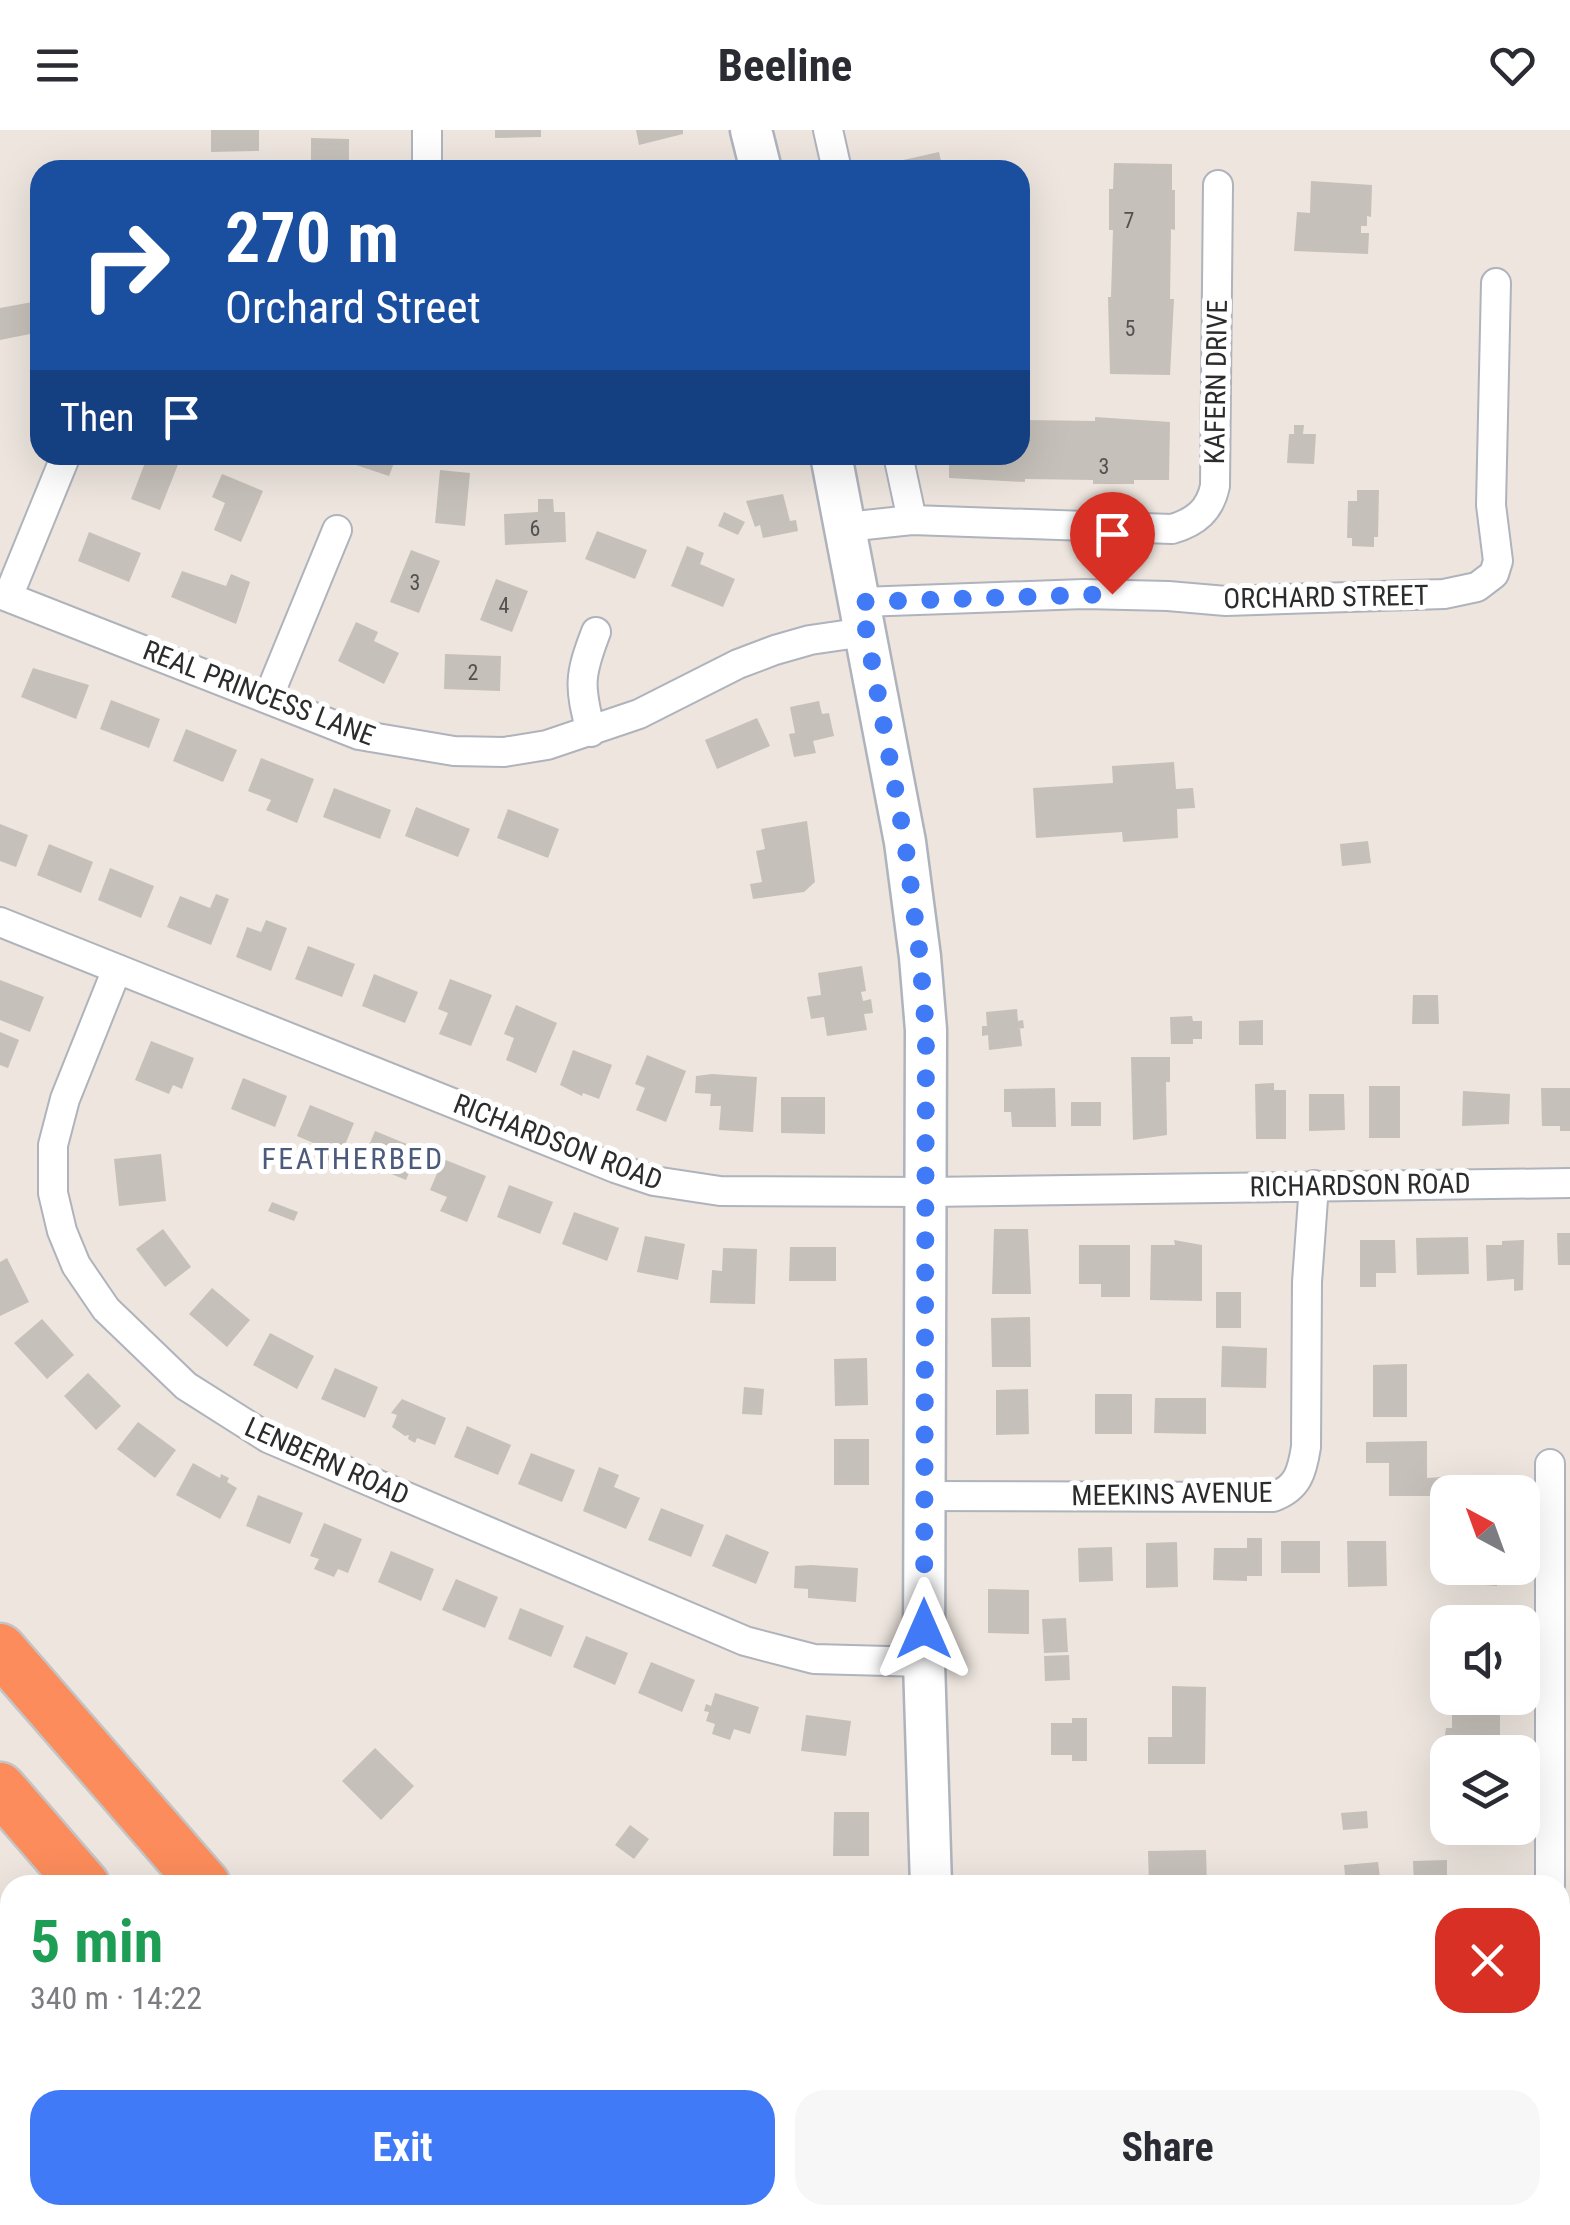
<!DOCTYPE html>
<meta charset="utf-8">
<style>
body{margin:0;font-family:"Roboto Condensed",sans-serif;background:#f7f7f7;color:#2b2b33;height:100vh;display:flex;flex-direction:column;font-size:38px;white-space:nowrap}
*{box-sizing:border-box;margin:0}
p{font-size:32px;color:#7c7c81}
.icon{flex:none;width:55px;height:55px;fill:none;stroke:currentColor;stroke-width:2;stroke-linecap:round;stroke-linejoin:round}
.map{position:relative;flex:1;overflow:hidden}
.side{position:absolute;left:0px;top:1745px;width:1570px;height:350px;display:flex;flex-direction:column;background:#fff;border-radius:30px 30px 0 0;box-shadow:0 10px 40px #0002}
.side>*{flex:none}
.guide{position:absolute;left:30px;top:30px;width:1000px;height:305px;border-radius:30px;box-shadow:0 10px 40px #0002;background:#1a4fa0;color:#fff;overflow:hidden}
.needle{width:65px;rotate:319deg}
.tools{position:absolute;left:1430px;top:1345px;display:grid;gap:20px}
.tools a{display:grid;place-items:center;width:110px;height:110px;border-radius:20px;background:#fff;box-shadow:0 10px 40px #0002;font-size:50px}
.pin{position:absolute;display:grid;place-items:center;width:85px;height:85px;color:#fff;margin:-102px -42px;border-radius:50% 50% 50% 0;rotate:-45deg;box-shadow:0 0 10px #0007}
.pin .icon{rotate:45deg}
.me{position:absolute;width:110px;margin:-55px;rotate:0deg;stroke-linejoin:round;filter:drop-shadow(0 0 8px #0008)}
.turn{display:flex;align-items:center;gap:35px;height:210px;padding:0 30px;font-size:45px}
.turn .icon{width:130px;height:130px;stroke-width:2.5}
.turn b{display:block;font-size:70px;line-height:85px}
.then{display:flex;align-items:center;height:95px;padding:0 30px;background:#0003;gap:20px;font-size:38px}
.round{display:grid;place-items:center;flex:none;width:105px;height:105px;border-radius:30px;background:#f7f7f7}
.head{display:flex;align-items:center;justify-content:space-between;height:170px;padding:0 30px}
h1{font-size:60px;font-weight:700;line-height:75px;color:#1e9e55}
.cta{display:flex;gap:20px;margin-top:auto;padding:20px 30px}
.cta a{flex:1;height:115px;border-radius:30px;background:#417af7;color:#fff;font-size:40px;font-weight:700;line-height:115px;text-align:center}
.cta a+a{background:#f7f7f7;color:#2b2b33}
header{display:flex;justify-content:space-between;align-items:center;height:130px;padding:0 30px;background:#fff;font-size:45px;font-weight:700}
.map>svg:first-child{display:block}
.industrial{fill:#e0dfe6}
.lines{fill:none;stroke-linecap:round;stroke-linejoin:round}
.river{stroke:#73dced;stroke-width:45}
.building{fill:#c6c0ba}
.street-casing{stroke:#afb3bc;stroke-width:32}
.secondary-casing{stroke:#afb3bc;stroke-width:45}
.highway-casing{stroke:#c4c4c4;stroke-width:55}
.street{stroke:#fff;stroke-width:28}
.secondary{stroke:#fff;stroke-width:40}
.highway{stroke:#fc8c5b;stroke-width:50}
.route{stroke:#417af7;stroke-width:18;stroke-dasharray:0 32.4}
.labels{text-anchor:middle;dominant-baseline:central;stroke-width:10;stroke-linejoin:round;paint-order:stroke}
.number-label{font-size:22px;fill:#525150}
.street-label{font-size:28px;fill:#2c2c2c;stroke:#fff}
.neighbourhood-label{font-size:30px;letter-spacing:2.5px;fill:#4c5b7c;stroke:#fff}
</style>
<header><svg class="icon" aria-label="menu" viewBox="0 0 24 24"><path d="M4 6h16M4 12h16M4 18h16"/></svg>Beeline<svg class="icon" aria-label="heart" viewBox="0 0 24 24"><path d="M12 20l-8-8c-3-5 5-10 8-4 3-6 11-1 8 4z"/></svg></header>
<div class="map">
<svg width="1570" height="2095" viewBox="0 0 1570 2095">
<rect width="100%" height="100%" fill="#ede5de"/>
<path class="industrial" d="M0,1817L10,1828V2085H235L243,2095H0Z"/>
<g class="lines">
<path class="river" d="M0,1798L10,1808
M623,2085L632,2095"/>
</g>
<path class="building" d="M211,0H259V21L211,22Z
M495,0H541V7L495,8Z
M636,0H683V4L639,15Z
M311,8L349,9V40H311Z
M939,22L943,40H882L881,35Z
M1114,33L1172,34V60H1175V100L1171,99L1170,169H1174L1170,245L1110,244L1108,167H1111L1113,100H1109V59H1113Z
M1311,51L1372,55L1371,87L1367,86V96H1361V103H1369L1368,124L1294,121L1297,82L1310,83Z
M38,171L40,202L0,210V178Z
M1020,286H1026V290L1095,291V287L1170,292L1169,350H1134V354H1093V350L1025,349V352L949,348V325H1020Z
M1294,295H1304L1303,304H1316L1314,334L1287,333L1289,304H1294Z
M148,325L181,327L160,380L131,369Z
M326,325H397L389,346Z
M440,340L470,343L465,396L435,393Z
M222,344L263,361L241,412L214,400L225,373L212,367Z
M1357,360H1379L1378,407H1374V417L1352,416V408H1347L1348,371H1357Z
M783,364L790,391L796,390L798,401L763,408L760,395L755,397L746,371Z
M538,369H553L554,382H565L566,412L505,415L504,384L538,382Z
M724,382L745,392L738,405L718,396Z
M597,401L647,420L635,449L585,429Z
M89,402L141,423L129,452L78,431Z
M687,416L704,423L700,434L735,449L723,477L671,456Z
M411,420L440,431L419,483L390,472Z
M182,441L226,456L231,444L250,452L236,494L171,467Z
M496,449L528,461L512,502L480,490Z
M356,492L378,502L374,511L399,523L384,554L338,531Z
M445,524L501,526L500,561L444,559Z
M33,538L89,555L76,589L21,567Z
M111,570L160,589L149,618L100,599Z
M819,571L822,584L829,583L834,606L813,611L816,623L794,627L789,604L795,603L790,577Z
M757,588L770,616L717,639L705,610Z
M186,599L237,620L223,652L173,631Z
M261,628L314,649L297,693L266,680L271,670L248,661Z
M1174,632L1176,659L1193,658L1195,678L1177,679L1178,708L1123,712L1122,702L1036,708L1033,658L1113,653L1112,636Z
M334,658L391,680L380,709L323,687Z
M416,677L470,699L458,727L405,706Z
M508,679L559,699L548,728L497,708Z
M807,691L815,752L804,762L753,769L750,754L762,752L756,721L765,719L761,699Z
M0,694L28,705L16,737L0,731Z
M1368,711L1371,733L1342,736L1340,714Z
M49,714L93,732L81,763L37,745Z
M110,738L154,756L141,788L98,770Z
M216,764L229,769L211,815L167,797L180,766L210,778Z
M266,790L287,798L271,841L236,827L247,797L261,802Z
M308,816L355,834L342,867L295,849Z
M862,836L866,861L861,862L863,871L871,869L873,883L864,884L867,900L827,906L824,887L811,889L807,867L821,865L818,843Z
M374,844L418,862L405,893L362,876Z
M450,849L492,865L471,916L439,904L448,883L438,879Z
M0,850L44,867L30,902L0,890Z
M1413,865H1438L1439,894H1412Z
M516,875L557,893L536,943L506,930L514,908L504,904Z
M1017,879L1018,891L1023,890L1024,898L1017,899H1020L1022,916L989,920L988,905L982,906V896H987L986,882Z
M1192,886L1193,891H1202V909H1193V914H1171L1170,887Z
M1263,890V915H1239V891Z
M0,902L19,910L8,938L0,935Z
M151,911L194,928L182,959L173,955L169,964L135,950Z
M573,920L612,935L599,969L583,963L582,966L560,955Z
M647,925L686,941L666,992L636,980L645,958L635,954Z
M1131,927H1170V952H1166L1167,1005L1133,1010Z
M712,944L757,947L753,1002L719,1000L721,976H710L711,964L695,963L696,946Z
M243,948L287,966L275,997L231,979Z
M1274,953V960H1286V1009H1256L1255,954Z
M1369,956H1400V1008H1369Z
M1055,958L1056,997H1012L1011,982H1004V959Z
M1541,958H1570V1001H1560V996H1542Z
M1463,961L1510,964L1509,994L1462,996Z
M1309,964H1344L1345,1000L1309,1001Z
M781,967H825V1004L781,1003Z
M1071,972H1101V996H1071Z
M310,975L354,993L337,1034L321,1027L325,1018L297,1006Z
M375,1001L419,1019L406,1050L362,1032Z
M161,1024L166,1071L119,1076L114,1029Z
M443,1029L486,1046L467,1092L440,1081L447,1067L430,1060Z
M509,1055L553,1072L540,1104L497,1087Z
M272,1072L298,1082L294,1091L268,1081Z
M574,1082L619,1098L607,1131L562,1114Z
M163,1099L191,1137L165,1157L136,1119Z
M994,1099H1028L1031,1164H992Z
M1557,1103H1570V1135H1558Z
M645,1106L685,1114L678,1150L637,1142Z
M1468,1107L1469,1144L1417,1145L1416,1108Z
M1174,1110L1202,1115V1171L1150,1170L1151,1115H1175Z
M1360,1110H1395L1396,1143H1376V1157H1360Z
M1524,1110L1523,1160L1514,1161V1149L1487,1151L1486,1115H1502V1111Z
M1079,1115H1130V1167H1101V1154H1079Z
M790,1117H836V1151H789Z
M723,1118L757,1119L755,1174L710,1173L712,1140L722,1141Z
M7,1128L29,1172L0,1186V1132Z
M212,1158L250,1190L227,1217L189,1184Z
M1216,1162H1241V1198H1216Z
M1030,1187L1031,1237H992L991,1188Z
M42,1189L74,1225L47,1249L14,1213Z
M270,1203L314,1226L297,1259L253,1235Z
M1222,1216L1267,1218L1266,1258L1221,1257Z
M867,1228L868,1275L835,1276L834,1229Z
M1407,1234V1287H1373V1235Z
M335,1238L378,1257L365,1288L321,1269Z
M88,1243L121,1276L96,1300L64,1266Z
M744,1257L764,1259L762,1285L742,1284Z
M1028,1259L1029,1304L996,1305V1260Z
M1095,1264H1132V1304H1095Z
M1155,1268H1206V1304L1154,1303Z
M402,1269L446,1288L435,1315L417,1308L415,1313L408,1309L409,1305L405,1306L392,1297L397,1285L391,1283Z
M138,1292L176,1320L155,1348L117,1319Z
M467,1296L511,1315L498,1345L454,1327Z
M834,1309H869V1355H834Z
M1427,1311V1348L1441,1347V1366H1389V1333H1366V1312Z
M531,1323L575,1340L562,1372L518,1354Z
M193,1333L220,1348L221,1344L229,1348L227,1352L237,1358L220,1389L176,1365Z
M599,1337L619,1345L614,1357L640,1368L626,1399L583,1381Z
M258,1365L303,1383L290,1414L246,1396Z
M661,1378L704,1395L691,1427L648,1410Z
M324,1393L362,1409L348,1443L338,1439L334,1447L314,1439L319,1429L310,1426Z
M726,1404L769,1422L756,1454L712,1436Z
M1247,1408H1262V1446H1247V1451L1213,1450L1214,1418H1247Z
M1281,1411H1320V1443H1281Z
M1347,1411H1386L1387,1456L1348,1457Z
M1177,1412L1178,1457L1146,1458V1413Z
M1112,1417L1113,1451L1079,1452L1078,1418Z
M391,1421L434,1439L421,1471L378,1452Z
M811,1435L858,1438L856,1472L808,1468V1459L794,1458L795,1436Z
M1448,1438H1497V1456L1447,1452Z
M456,1449L498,1467L485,1498L442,1480Z
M988,1459L1029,1460V1504L988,1503Z
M520,1478L564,1496L551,1527L508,1509Z
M1066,1488L1068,1522L1044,1523L1042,1489Z
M586,1506L628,1523L615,1555L573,1537Z
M1436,1517H1448V1547L1437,1548Z
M1069,1525L1070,1550L1045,1551L1044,1526Z
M651,1532L695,1550L682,1582L638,1563Z
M1172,1556L1206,1557L1205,1634H1148V1607H1172Z
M715,1563L759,1577L750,1604L734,1599L730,1610L712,1604L715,1594L706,1591L709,1582L704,1581L706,1574L711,1576Z
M1452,1573H1500V1605H1445L1446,1598H1452Z
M806,1585L851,1591L846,1626L801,1621Z
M1072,1588H1087V1631H1072V1625H1051V1593H1072Z
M375,1618L414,1656L381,1690L342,1651Z
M1367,1681L1368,1698L1343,1700L1341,1683Z
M834,1682H869V1726H833Z
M630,1695L649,1709L634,1729L615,1715Z
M1206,1720L1207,1755H1149L1148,1721Z
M1447,1730V1755H1414L1413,1731Z
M1378,1732L1381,1755H1346L1344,1735Z
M1570,2005V2093L1503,2095L1500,2085H1560V2008Z
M29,2085H73L82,2095H17Z
M1108,2085H1119L1123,2095H1079Z"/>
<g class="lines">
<defs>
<path id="street" d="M828,0L837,40
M427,40V0
M898,325L912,390
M846,397L912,390L1172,399C1196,392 1210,380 1215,356L1218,55
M0,464L359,605L454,621L504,622L547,615L639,584L738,534L775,520L810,510L865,502
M8,467L66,325
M861,472L1084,464L1168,466L1226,471L1444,464L1477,457L1494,444L1498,431L1491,375L1496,153
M268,568L337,400
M591,602C579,556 579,546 596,502
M0,792L615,1038L654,1051L720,1061L927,1062L1570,1053
M117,839L65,969L53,1015V1063L62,1101L76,1135L106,1179L186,1256L268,1308L745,1511L814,1529L924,1532
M925,1366L1273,1367C1298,1358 1302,1342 1306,1317L1307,1152L1314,1055
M1550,1755V1334
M0,1885L10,1897
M185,2085L194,2095
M1347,2085L1348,2095"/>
<path id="secondary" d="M751,0L761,40
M831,325L905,712L920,827L926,900L924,1532L931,1755
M1560,1866L1570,1862
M851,2095L865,2085"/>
<path id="highway" d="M0,1519L205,1755
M0,1658L84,1755
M371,2085L380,2095
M492,2085L500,2095"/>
</defs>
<use href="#street" class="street-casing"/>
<use href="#secondary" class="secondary-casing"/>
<use href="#highway" class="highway-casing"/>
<use href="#street" class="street"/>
<use href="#secondary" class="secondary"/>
<use href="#highway" class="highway"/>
</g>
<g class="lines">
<path class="route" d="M924,1499L926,900L920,827L905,712L861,472L1112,464"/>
</g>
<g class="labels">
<g class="number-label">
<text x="1129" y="90">7</text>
<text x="1130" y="198">5</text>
<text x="1104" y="336">3</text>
<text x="535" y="398">6</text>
<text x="415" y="452">3</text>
<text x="504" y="475">4</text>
<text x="473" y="542">2</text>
</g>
<g class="street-label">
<text transform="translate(1216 252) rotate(-89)">KAFERN DRIVE</text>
<text transform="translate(1326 467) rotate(-1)">ORCHARD STREET</text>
<text transform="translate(259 563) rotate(21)">REAL PRINCESS LANE</text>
<text transform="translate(558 1012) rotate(21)">RICHARDSON ROAD</text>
<text transform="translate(1360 1055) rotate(-1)">RICHARDSON ROAD</text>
<text transform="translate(327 1331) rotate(24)">LENBERN ROAD</text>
<text transform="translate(1172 1364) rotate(-1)">MEEKINS AVENUE</text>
</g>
<g class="neighbourhood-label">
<text x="353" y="1028">FEATHERBED</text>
</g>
</g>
</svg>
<div class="tools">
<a><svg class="needle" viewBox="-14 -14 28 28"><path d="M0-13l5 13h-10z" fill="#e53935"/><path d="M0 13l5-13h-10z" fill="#7c7c81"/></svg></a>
<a><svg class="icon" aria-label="sound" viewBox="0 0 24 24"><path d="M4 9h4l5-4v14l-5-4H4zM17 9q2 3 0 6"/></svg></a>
<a><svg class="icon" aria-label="layers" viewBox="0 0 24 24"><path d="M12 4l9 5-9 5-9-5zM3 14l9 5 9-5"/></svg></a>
</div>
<div class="pin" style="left:1112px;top:464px;background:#d93025"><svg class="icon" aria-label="arrive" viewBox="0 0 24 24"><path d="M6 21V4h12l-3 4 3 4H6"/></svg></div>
<svg class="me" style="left:924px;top:1499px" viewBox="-20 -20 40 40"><path d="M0-17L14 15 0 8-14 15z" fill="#417af7" stroke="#fff" stroke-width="4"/></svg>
<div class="guide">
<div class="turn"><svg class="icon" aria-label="right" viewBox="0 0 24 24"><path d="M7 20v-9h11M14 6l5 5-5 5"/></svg><div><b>270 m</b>Orchard Street</div></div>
<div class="then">Then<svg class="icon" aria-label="arrive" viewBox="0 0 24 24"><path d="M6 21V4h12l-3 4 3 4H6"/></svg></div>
</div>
<section class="side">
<div class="head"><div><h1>5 min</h1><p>340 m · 14:22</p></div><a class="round" style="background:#d93025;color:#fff"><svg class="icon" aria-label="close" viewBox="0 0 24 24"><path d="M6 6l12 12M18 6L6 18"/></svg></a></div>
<div class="cta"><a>Exit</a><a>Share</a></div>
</section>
</div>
